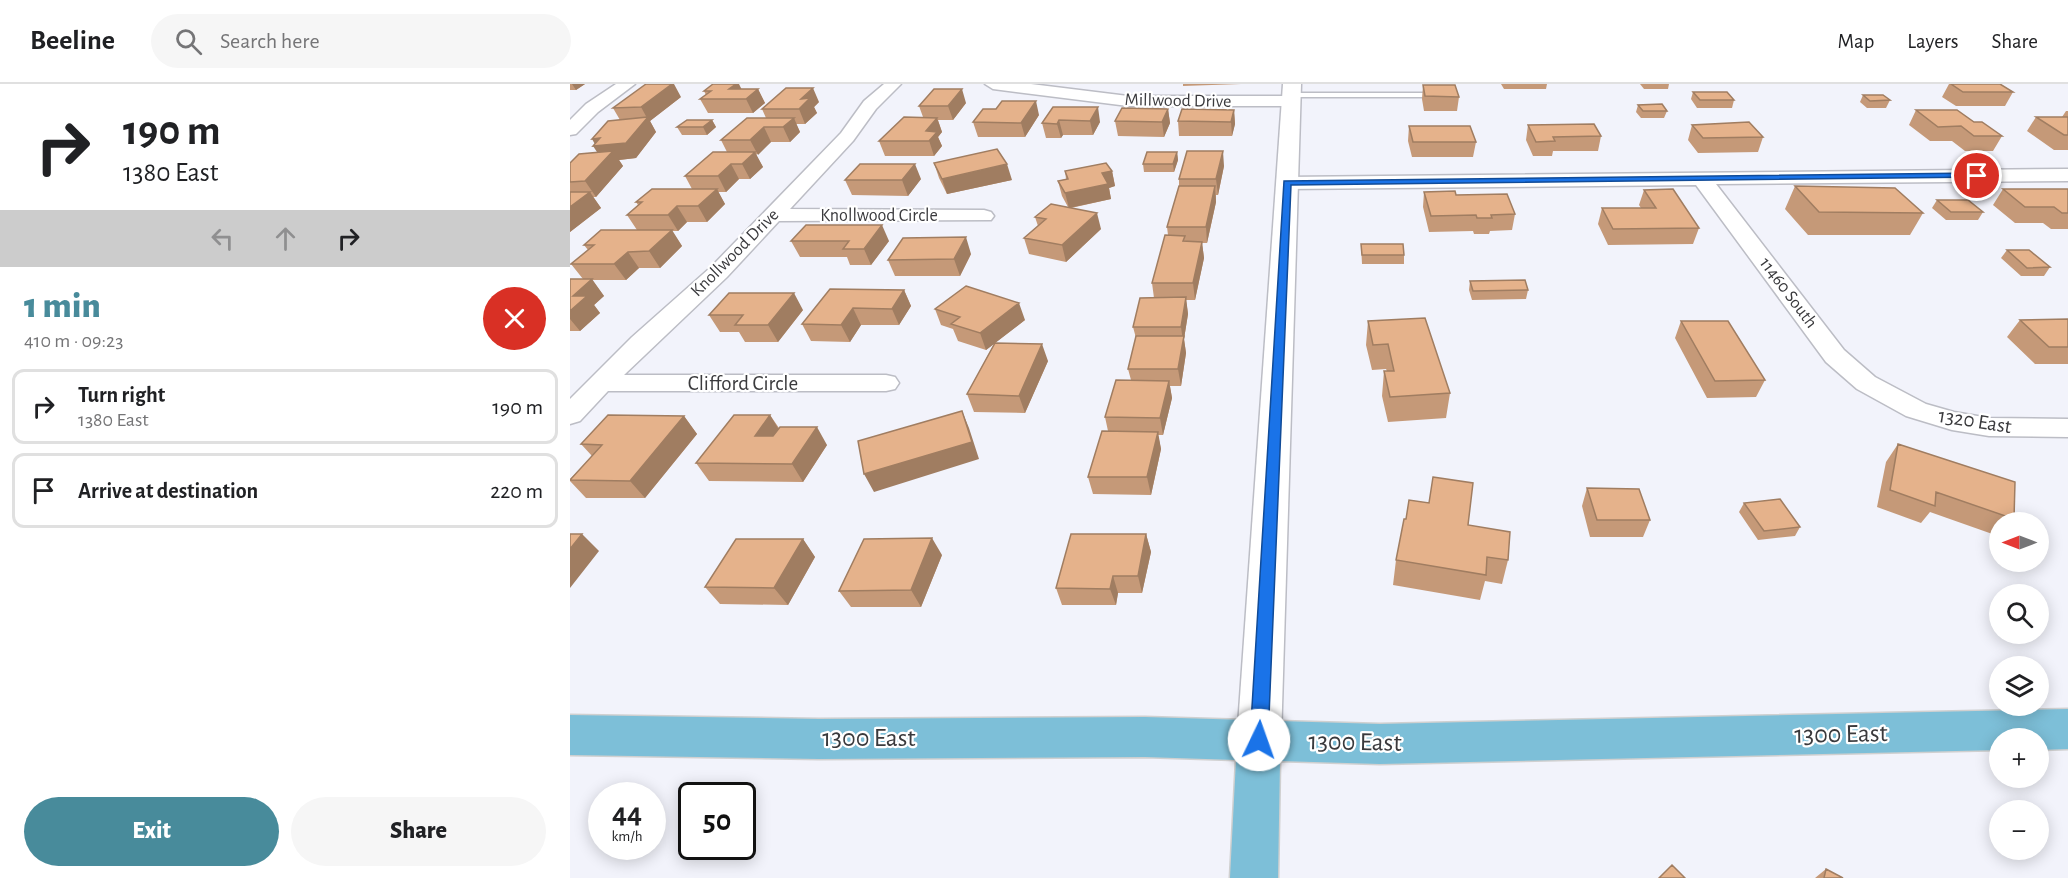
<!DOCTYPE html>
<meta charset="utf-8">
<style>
body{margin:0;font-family:"Alegreya Sans",sans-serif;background:#f6f6f6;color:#202124;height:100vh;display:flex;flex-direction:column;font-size:22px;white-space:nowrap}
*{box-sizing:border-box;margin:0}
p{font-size:20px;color:#757577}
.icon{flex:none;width:33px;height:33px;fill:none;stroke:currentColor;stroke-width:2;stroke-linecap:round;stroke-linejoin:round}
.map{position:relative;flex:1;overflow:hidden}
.drawer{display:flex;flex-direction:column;background:#fff;width:570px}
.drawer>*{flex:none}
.guide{background:#fff;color:#202124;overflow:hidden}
.needle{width:39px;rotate:270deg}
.controls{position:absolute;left:1419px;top:428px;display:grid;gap:12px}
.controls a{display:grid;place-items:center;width:60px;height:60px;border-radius:50%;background:#fff;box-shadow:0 3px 15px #0003;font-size:30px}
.speed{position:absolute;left:18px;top:698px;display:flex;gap:12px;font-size:30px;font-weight:700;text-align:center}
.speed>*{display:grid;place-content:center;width:78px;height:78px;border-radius:50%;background:#fff;box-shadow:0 3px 15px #0003;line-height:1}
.speed small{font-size:15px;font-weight:400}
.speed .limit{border:3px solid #111;border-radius:9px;background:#fff;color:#111}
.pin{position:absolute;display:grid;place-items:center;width:51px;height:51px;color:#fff;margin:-26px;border:3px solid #fff;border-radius:50%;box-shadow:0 2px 6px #0007}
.me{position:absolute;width:66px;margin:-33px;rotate:3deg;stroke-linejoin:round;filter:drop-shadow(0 0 4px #0008)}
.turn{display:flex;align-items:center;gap:21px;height:126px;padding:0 24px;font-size:27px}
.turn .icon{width:78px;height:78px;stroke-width:2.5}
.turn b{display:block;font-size:42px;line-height:51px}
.lanes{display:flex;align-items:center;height:57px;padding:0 24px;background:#0003;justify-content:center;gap:30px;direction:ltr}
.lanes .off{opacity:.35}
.round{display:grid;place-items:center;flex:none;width:63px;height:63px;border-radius:32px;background:#f6f6f6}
.headline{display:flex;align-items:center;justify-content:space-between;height:102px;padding:0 24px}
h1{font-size:36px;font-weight:800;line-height:45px;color:#488b9b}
.action{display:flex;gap:12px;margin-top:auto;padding:12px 24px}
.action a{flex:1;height:69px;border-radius:36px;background:#488b9b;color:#fff;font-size:24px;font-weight:800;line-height:69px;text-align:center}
.action a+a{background:#f6f6f6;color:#202124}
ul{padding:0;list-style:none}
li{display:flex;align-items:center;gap:18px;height:75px;margin:0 12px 9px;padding:0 12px;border:3px solid #e0e0e0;border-radius:12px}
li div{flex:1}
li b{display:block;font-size:22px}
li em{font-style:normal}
header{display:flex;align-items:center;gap:36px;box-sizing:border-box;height:84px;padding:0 30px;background:#fff;border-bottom:2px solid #e0e0e0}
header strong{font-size:28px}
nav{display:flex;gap:33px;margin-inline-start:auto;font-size:21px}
.search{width:420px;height:54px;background:#f6f6f6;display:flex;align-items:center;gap:15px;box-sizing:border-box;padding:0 21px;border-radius:33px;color:#757577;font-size:22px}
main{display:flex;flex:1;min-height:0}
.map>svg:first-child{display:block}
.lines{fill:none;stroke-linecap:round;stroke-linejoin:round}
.lane-casing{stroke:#bcbdc5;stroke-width:3}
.street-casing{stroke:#bcbdc5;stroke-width:3}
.secondary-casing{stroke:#bcbdc5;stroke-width:3}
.primary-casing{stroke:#d0d0d0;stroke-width:3}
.lane{fill:#fff;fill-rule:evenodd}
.street{fill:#fff;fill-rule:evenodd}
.secondary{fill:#fff;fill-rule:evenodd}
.primary{fill:#7dbfd8;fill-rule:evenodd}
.wall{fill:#c59978}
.shaded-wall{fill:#a07d61}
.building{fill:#e5b28b;stroke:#a07d61;stroke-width:1.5}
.route{fill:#1a73e8;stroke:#114b97;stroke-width:1.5}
.labels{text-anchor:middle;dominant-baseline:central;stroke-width:4.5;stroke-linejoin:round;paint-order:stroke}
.far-street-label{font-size:18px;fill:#3a3a3d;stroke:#fff}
.street-label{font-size:21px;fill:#3a3a3d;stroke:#fff}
.near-street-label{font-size:26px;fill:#3a3a3d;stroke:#fff}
</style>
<header>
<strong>Beeline</strong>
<div class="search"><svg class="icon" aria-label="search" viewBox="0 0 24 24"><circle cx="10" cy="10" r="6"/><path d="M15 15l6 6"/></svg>Search here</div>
<nav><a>Map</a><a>Layers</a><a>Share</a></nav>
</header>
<main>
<section class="drawer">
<div class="guide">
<div class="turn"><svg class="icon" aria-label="right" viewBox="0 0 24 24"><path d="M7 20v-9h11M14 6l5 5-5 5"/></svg><div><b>190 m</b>1380 East</div></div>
<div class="lanes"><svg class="icon off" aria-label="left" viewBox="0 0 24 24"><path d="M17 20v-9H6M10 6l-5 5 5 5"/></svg><svg class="icon off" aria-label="ahead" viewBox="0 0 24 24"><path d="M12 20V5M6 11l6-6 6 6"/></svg><svg class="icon" aria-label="right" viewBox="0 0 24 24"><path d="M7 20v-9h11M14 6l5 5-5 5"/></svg></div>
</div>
<div class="headline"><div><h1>1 min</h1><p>410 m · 09:23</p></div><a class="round" style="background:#d93025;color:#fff"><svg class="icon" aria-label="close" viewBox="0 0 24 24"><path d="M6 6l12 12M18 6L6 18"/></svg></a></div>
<ul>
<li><svg class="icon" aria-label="right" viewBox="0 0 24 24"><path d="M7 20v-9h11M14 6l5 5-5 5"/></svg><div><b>Turn right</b><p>1380 East</p></div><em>190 m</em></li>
<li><svg class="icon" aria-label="arrive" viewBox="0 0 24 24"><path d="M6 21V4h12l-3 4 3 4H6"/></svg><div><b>Arrive at destination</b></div><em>220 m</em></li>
</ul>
<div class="action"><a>Exit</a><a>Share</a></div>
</section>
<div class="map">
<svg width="1498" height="794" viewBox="0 0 1498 794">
<rect width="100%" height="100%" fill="#f2f3fb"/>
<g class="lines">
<defs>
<path id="lane" d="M719,9H872L876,11L872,13H722L718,11Z"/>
<path id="street" d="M46,0H65L28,28L6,50L0,51V36L16,20Z
M314,0H331L306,25L283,57L220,125L414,126L421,128L424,132L421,136L209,137L157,193L54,291H316L325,293L329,299L325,305L316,307H38L10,337L0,340V315L62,253L141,183L271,49L294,17Z
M415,0H461L558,12H721L729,17L721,22H558L423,5Z
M1498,85V97L1146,100L1274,266L1305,293L1356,320L1384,328L1419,334L1498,335V353L1419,352L1382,346L1336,332L1287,305L1256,278L1126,101L717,105L707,99L717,93Z"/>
<path id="secondary" d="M713,0H731L711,656L704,670L689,676L674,670L667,656Z"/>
<path id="primary" d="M1498,625V665L1468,666V654H1430V666L810,680L710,677L708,794H660L666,676L575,673L249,675L0,671V631L249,635L575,633L810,640Z"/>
</defs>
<use href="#lane" class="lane-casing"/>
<use href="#street" class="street-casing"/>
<use href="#secondary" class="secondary-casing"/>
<use href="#primary" class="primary-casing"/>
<use href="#lane" class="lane"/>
<use href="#street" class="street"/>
<use href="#secondary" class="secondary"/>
<use href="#primary" class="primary"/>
</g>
<path class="wall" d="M0,0H15L6,6H0Z
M613,0H671L613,2Z
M931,0H977L976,5H934Z
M1070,0H1099L1098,5H1074Z
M1379,0H1430L1443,8L1435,22H1386L1372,13Z
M853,1L889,13L887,27H854L852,15Z
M188,5L195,19L183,29H138L130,15L136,11L134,7Z
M1123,8L1164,16L1162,24H1127L1121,15Z
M1293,11L1320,16L1316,24H1297L1290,18Z
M111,13L80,37L86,48L66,74L49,76L53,82L26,113H23L31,124L0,148V79L27,68L50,36L43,24Z
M249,18L244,23L247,29L235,40H226L230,48L220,58H201L186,71L193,83L180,95H169L156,108H148L155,120L137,138H117L108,147H102L112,162L90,184H69L56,196H22L34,212L24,221L30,229L10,247H0V195H13L1,180L18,166L14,161L67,146L57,131L68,121L66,118L122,105L115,92L157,68L151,56L196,34L192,25Z
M396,19L383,36H368L372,48L368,53L372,62L364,72H315L309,57L353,33L349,22Z
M1068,21L1097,27L1094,34H1071L1066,28Z
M483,23L530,38L523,51H493L491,54H476L472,39Z
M598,25L600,39L594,53L548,52L545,37Z
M664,26L665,40L662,52H609L608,37Z
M1346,26L1404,38L1432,52L1423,67H1395L1382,57H1360L1339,41Z
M1496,27H1498V66H1484L1457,47L1466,33H1492Z
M469,31L455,53H408L403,38Z
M142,36L146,43L137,51H112L107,43Z
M958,41L1031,52L1028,67H983L982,72H963L956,56Z
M1122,41L1193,53L1188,68L1128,69L1118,56Z
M839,42L906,58L903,73H842L838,57Z
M607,68L608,76L604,88H574L573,80Z
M364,79L442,96L377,110L369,94Z
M654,82L648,111H646V118L637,159H632L634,174L625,216H616L618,230L614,255L616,269L611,302H600L602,314L593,351H588L591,365L581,411L523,410L518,393L538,347L535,333L561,296L558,285L566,254L563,243L584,214L582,199L598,151L597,143L609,102V95Z
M495,87H542L545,102L539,104L541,115L501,124L531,145L496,178L459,170L454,154L468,142L465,133L498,123L492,112L488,97L496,95Z
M351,95L338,112L282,111L275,96Z
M1225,102L1353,129L1340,151H1238L1215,125Z
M1433,105H1498V145H1481L1473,139H1445L1423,121Z
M1074,106L1129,144L1123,160L1038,161L1028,140L1032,124H1071L1069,121Z
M854,108L886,111L945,130L942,146L920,147L919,150H904L903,147L859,148L853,123Z
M1367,116L1413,128L1408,136H1376L1362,124Z
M221,157H319L301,181H280L277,173H230Z
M791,160L834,171V180H792Z
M1437,166L1480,183L1474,192H1451L1431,174Z
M401,170L390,192H325L318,176Z
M900,197L958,206L956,215L902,216L899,206Z
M334,206L341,222L329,241H291L280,258L241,257L232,240Z
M365,225L455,236L425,259L478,277L455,329L404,328L397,310L424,260L416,266L388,257L383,245L371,241Z
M233,226L208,258H175L169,248H150L139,231Z
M1498,235V280H1465L1437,253L1450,236Z
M798,237L880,309L876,334L818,338L812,312L814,287H817L816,285L802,286L796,261Z
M1111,237L1195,296L1186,313L1137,314L1105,254Z
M200,331L209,344L257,361L233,398L139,397L126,379Z
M114,332L127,350L75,414H16L0,397V395L22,372L11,360Z
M1328,360L1444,435L1440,438H1430V450L1428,452L1360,428L1351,439L1307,423L1316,378Z
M1017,404L1080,436L1073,453H1020L1012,422Z
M1174,419L1230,443L1225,452L1188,456L1169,428Z
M898,441L938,476L932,500L915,497L910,516L823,501L826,476Z
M576,450L581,468L572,509H548L546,521H492L486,504Z
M233,455L245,473L218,521L150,520L135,503Z
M372,471L351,523H281L269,507Z
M1256,785L1273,794H1245Z"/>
<path class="shaded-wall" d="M2,0H15L6,6Z
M102,0H104L111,13L80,37L86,48L66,74L49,76L53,82L26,113L15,97L33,77L23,62H26L22,55L77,34L71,23Z
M166,0H169L175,12L159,5Z
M243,4L249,18L244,23L247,29L235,40L229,25L231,15Z
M188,5L195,19L183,29L176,15Z
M392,5L396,19L383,36L378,22Z
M466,17L469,31L455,53L451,39Z
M528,23L530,38L523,51L520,37Z
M598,25L600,39L594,53L592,38Z
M664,26L665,40L662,52L661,38Z
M224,34L230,48L220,58L213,43Z
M367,34L372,48L368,53L372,62L364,72L356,47Z
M142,36L146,43L137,51L133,43Z
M489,36L493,51L491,54L487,40Z
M194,43L201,58L188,71L180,56Z
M653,67L654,82L648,111L646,95Z
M185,68L193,83L180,95L172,80Z
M607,68L608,76L604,88L603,80Z
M161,80L169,95L156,108L148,92Z
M345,80L351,95L338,112L332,96Z
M437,80L442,96L377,110L372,95Z
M542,87L545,102L539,104L541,115L499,124L495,109L532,89Z
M645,102L646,118L637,159L636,143Z
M147,105L155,120L137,138L128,122Z
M20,108L31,124L0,148V123Z
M107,122L117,138L108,147L98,131Z
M527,129L531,145L496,178L492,161Z
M312,141L319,157L301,181L294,165Z
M102,146L112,162L90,184L79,167Z
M396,153L401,170L390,192L384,175Z
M632,158L634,174L625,216L623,199Z
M58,168L69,184L56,196L44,180Z
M22,195L34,212L24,221L30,229L10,247L0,235V227L3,212Z
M334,206L341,222L329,241L322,225Z
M224,209L233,226L208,258L198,241Z
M616,213L618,230L614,255L616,269L611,302L608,285L613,257L611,243Z
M449,219L455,236L416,266L410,249Z
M283,224L291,241L280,258L271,241Z
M472,260L478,277L455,329L449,312Z
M599,297L602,314L593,351L590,334Z
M392,327L399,344L409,375L304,408L294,390Z
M200,331L211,349L197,369L185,352Z
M114,332L127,350L75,414L60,397Z
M247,343L257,361L233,398L222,380Z
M588,348L591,365L581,411L577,393Z
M12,450L29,467L0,504V465Z
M576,450L581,468L572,509L568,492Z
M362,454L372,471L351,523L341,506Z
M233,455L245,473L218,521L204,504Z
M543,492L548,509L546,521L540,505Z"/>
<path class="building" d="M76,0H102L71,23L43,24Z
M143,0H166L159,5H188L176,15H130L141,7H134Z
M1381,0H1430L1443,8H1393Z
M853,1H885L889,13L855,12Z
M216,4H243L231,15L240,14L229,25H192Z
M364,5H392L378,22H349Z
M1123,8H1157L1164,16H1130Z
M1293,11H1313L1320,16L1300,17Z
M432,17H466L451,39L403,38L413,25H426Z
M1092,20L1097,27H1073L1068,21Z
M483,23H528L520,37L489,36L487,40L472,39Z
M552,24L598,25L592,38L545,37Z
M612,25L664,26L661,38L608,37Z
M1346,26H1387L1404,38H1412L1432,52H1404L1391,42L1368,43Z
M78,33L56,59L23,62L30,54L22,55L38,37Z
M334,33L367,34L356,47L367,48L359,57H309Z
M1466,33H1498V51H1494Z
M177,34H224L213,43H194L180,56H151Z
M117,36H142L133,43H107Z
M1179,38L1193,53L1133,54L1122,41Z
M1024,40L1031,52L983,53L985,57L966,58L958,41Z
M839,42H900L906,58H843Z
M427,65L437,80L372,95L364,79Z
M43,67L15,97L0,98V79L9,70Z
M617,67H653L646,95H609Z
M143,68H185L172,80H161L148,92H115Z
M577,68H607L603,80H573Z
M536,79L542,87L532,89L538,100L495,109L488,97L498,95L495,87Z
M290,80H345L332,96H275Z
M609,102H645L636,143H597Z
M1225,102L1325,104L1353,129L1249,128Z
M82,105H147L128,122H107L98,131H57L72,118H66Z
M1103,105L1129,144L1043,145L1032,124H1086L1074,106Z
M1433,105H1498V129H1492L1484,123H1455Z
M885,107L886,111L937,110L945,130L921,131L922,134H907L906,131L861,132L854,108Z
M0,108H20L0,123Z
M1367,116H1398L1413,128H1381Z
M481,120L527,129L492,161L454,154L476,135L465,133Z
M236,141H312L294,165H273L279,157H221Z
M31,146H102L79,167L58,168L44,180H1L24,161H14Z
M595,151L615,152L613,157L632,158L623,199H582Z
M396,153L384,175L318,176L333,154Z
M791,160H833L834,171H792Z
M1437,166H1459L1480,183L1457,184Z
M0,195H22L3,212H17L0,227Z
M955,196L958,206L903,207L900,197Z
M396,202L449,219L410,249L381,240L390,233L365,225Z
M260,205L334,206L322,225L283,224L271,241L232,240Z
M159,209H224L198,241H165L173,231H139Z
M616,213L611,243H563L570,214Z
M855,234L880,309L820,313L814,287H824L818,260L803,261L798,237Z
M1498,235V263H1479L1450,236Z
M1111,237H1158L1195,296L1145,297Z
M566,252H614L608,285H558Z
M425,259L472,260L449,312L397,310Z
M546,296L599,297L590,334L535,333Z
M392,327L402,358L294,390L288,357Z
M38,331L114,332L60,397L0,396L32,361L11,360Z
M164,331H200L185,352H203L210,343H247L222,380L126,379Z
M532,347L588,348L577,393H518Z
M1328,360L1445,398L1444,435L1366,408L1365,422L1320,406Z
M863,393L903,399L898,441L940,448L938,476L917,473L916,491L826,476L834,435H836L839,416L859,419Z
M1017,404L1069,405L1080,436H1027Z
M1210,415L1230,443L1194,447L1174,419Z
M0,450H12L0,465Z
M501,450H576L568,492H543L540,505L486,504Z
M362,454L341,506L269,507L294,455Z
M166,455H233L204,504L135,503Z
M1102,781L1115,794H1089Z
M1256,785L1273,794H1254Z"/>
<path class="route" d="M1407,89L1410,93L721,101L698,656L695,662L689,664L682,662L680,656L714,97Z"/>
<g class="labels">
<g class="far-street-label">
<text transform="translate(608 17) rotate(1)">Millwood Drive</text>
<text x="309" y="132">Knollwood Circle</text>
<text transform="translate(165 169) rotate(-45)">Knollwood Drive</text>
<text transform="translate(1218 209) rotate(53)">11460 South</text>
</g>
<g class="street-label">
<text x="173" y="299">Clifford Circle</text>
<text transform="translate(1405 337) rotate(9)">1320 East</text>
</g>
<g class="near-street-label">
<text transform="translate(1271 650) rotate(-1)">1300 East</text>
<text x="299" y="654">1300 East</text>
<text transform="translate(785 658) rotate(1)">1300 East</text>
</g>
</g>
</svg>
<div class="controls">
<a><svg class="needle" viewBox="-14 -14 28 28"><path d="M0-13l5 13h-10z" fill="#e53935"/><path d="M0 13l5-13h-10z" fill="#757577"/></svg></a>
<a><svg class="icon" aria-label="search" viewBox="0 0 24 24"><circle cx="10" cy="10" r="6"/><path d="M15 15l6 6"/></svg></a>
<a><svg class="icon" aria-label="layers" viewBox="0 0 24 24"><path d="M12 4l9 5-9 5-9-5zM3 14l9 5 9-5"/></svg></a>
<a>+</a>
<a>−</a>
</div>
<div class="speed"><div>44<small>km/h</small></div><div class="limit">50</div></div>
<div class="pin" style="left:1407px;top:92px;background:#d93025"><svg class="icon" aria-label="arrive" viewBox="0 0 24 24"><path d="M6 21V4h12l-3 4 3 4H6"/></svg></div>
<svg class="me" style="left:689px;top:656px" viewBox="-20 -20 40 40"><circle r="19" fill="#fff"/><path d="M0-13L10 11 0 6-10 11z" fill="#1a73e8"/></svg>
</div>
</main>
